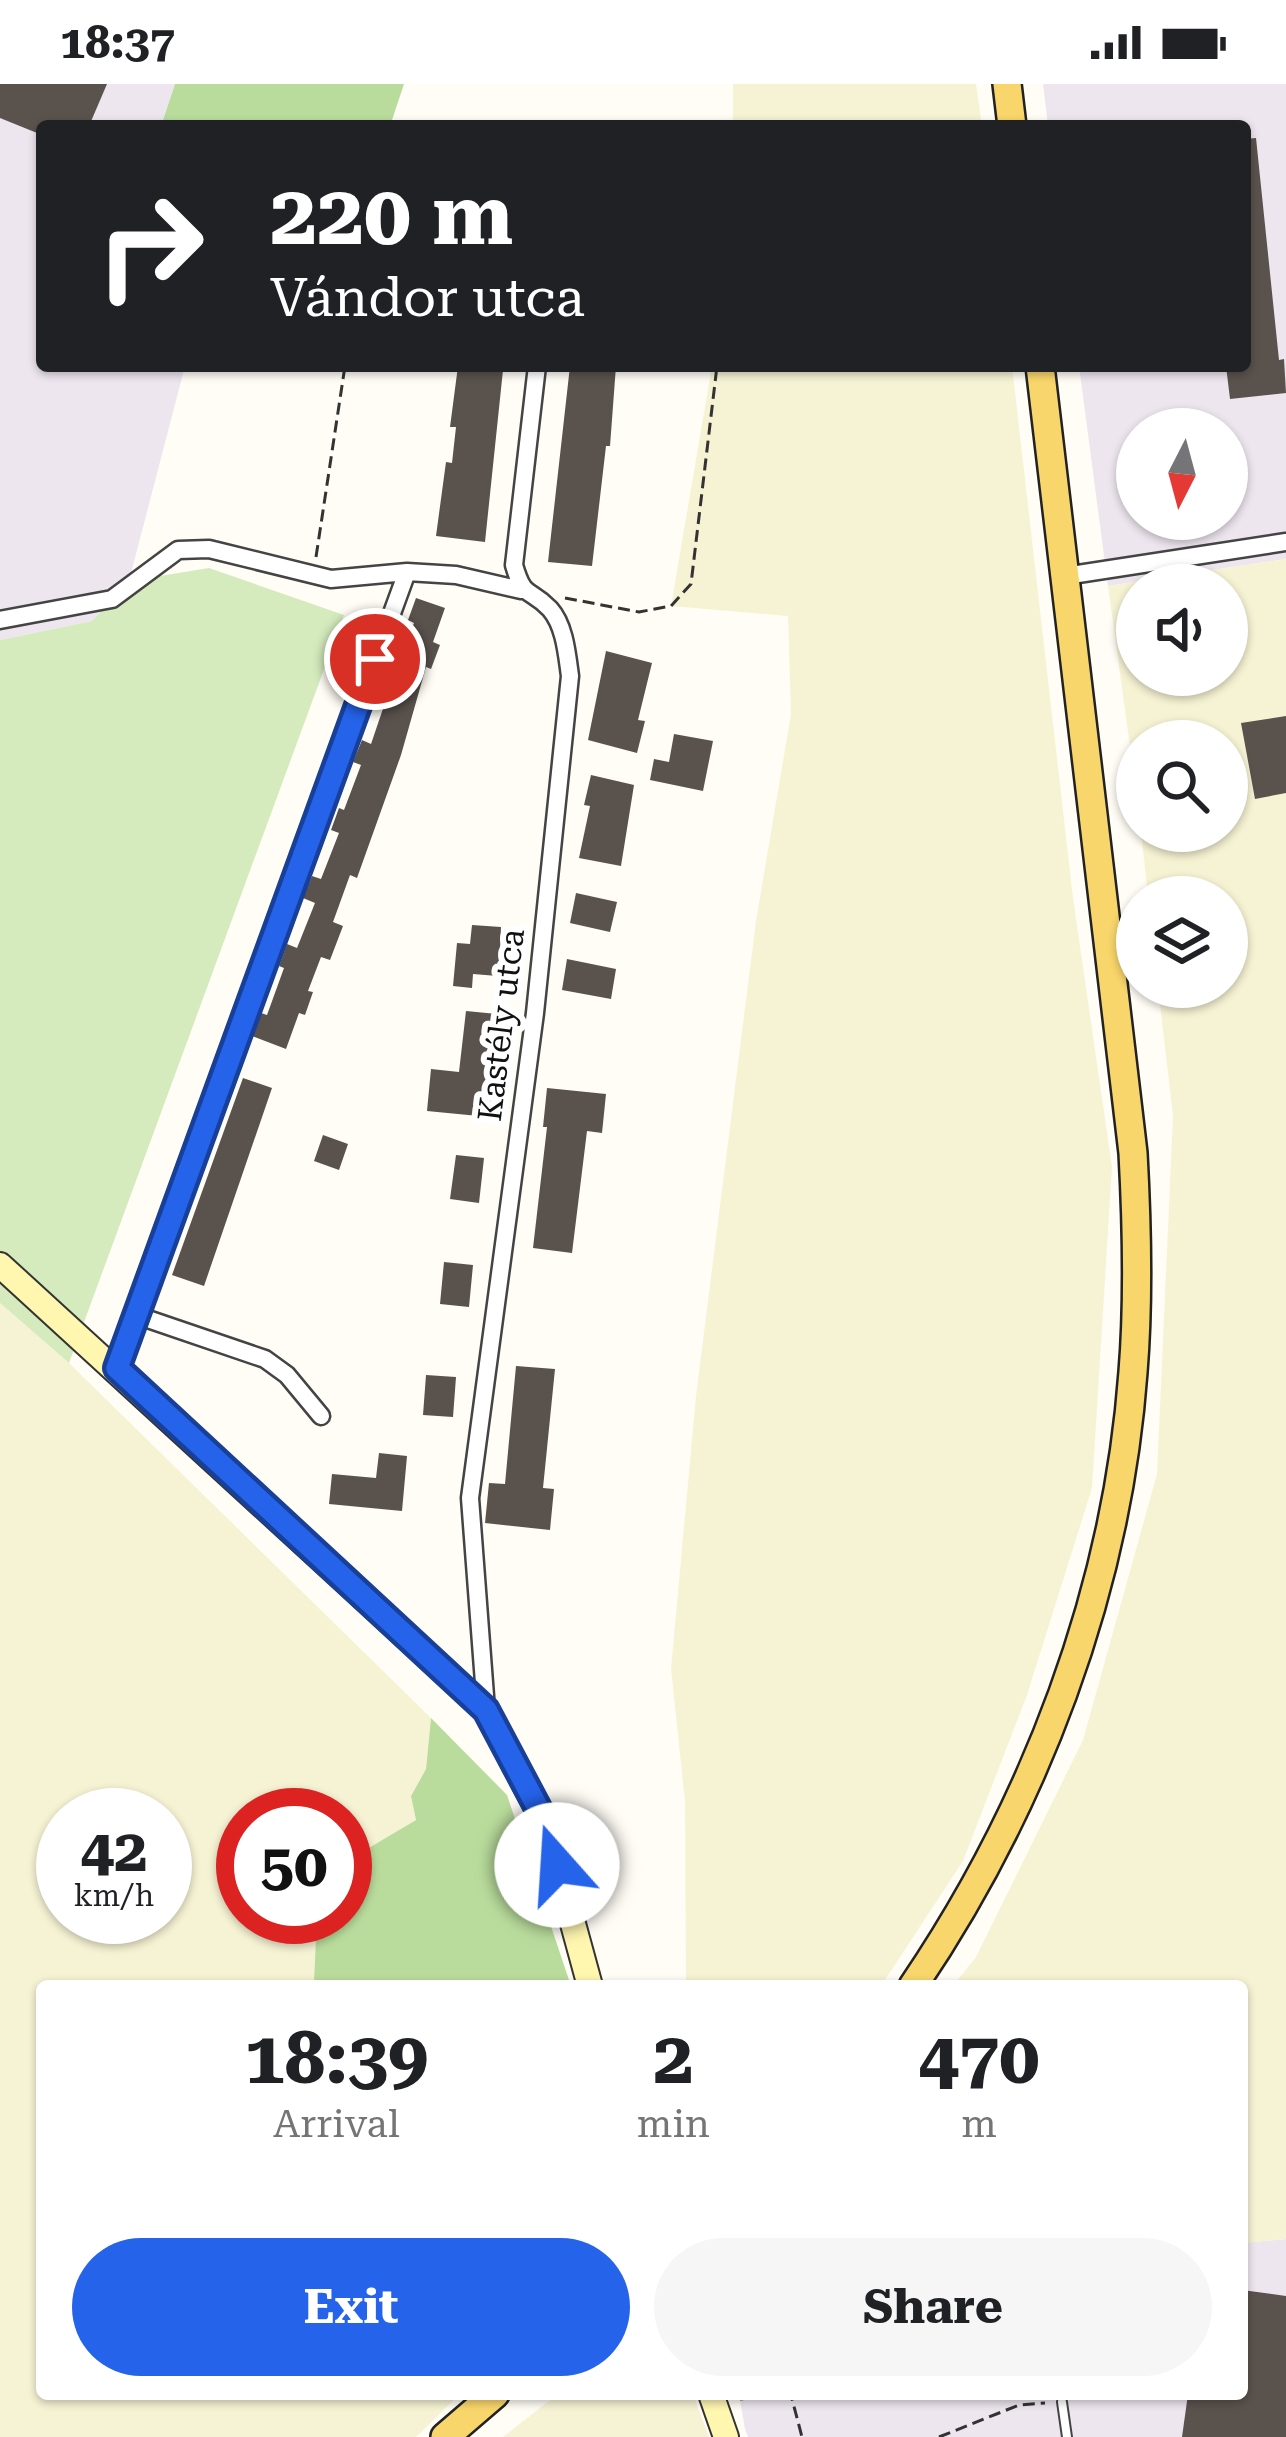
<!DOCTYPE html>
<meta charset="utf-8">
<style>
body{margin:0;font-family:"Roboto Serif",serif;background:#f6f6f6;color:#202124;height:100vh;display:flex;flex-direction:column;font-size:45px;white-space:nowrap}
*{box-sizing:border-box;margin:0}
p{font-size:39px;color:#757577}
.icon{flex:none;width:66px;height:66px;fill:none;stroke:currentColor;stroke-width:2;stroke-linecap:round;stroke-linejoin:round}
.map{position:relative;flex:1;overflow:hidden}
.drawer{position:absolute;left:36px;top:1896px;width:1212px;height:420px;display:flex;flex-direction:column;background:#fff;border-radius:12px;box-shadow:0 3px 9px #0004}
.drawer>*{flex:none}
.guide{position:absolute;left:36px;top:36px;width:1215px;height:252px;border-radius:12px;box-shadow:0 3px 9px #0004;background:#202124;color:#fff;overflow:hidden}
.needle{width:78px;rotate:186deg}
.controls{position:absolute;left:1116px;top:324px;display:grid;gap:24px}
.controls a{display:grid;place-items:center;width:132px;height:132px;border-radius:50%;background:#fff;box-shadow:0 3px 9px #0004;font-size:60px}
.speed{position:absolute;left:36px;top:1704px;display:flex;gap:24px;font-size:60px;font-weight:700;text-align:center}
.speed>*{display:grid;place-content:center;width:156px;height:156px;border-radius:50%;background:#fff;box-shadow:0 3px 9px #0004;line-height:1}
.speed small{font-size:30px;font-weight:400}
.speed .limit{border:18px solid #d22;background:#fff;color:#111}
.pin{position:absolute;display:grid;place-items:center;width:102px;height:102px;color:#fff;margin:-51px;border:6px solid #fff;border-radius:50%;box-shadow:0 3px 12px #0007}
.me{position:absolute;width:132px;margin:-66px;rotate:341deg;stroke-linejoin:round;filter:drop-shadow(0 0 9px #0008)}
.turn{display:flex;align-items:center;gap:42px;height:252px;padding:0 36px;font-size:54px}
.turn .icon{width:156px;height:156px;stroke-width:2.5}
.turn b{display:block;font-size:84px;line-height:102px}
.eta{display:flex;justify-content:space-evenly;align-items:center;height:204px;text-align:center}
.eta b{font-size:72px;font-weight:700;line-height:84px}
.cta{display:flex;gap:24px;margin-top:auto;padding:24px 36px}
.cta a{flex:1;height:138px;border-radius:72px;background:#2563eb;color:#fff;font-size:48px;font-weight:700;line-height:138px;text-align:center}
.cta a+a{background:#f6f6f6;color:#202124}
.status{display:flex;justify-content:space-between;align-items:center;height:84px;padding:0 60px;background:#fff;direction:ltr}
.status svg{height:33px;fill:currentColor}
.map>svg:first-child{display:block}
.industrial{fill:#eee6ef;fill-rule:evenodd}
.farmland{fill:#f6f3d4;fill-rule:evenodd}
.green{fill:#d5ebbd}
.forest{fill:#b9dc9c}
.building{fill:#5a524d}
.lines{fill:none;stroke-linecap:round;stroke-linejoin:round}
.service-casing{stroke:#444;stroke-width:12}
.minor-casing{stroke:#444;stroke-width:21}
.secondary-casing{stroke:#333;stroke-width:28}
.primary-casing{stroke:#222;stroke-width:32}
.path{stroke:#333;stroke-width:3;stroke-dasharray:12 6;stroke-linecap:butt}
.service{stroke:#fff;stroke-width:8}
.minor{stroke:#fff;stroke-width:16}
.secondary{stroke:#fff6b0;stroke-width:24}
.primary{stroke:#f9d66b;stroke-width:27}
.route-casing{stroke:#184099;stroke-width:30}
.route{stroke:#2563eb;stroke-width:21}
.labels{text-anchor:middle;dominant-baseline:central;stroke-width:12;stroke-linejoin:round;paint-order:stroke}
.street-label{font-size:33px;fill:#111;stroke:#fff}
</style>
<div class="status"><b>18:37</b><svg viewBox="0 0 49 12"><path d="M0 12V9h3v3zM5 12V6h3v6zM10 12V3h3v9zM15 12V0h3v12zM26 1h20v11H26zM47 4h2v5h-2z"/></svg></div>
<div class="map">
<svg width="1286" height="2353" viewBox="0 0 1286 2353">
<rect width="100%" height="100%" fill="#fffdf5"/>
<path class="industrial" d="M0,0H175L161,42H42V282H185L129,497L92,537L0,556Z
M1043,0H1286V475L1108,502L1079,282H1245V42H1048ZM1137,345H1227V435H1137Z
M1286,2155V2353H748L745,2345L739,2310H1242V2159Z"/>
<path class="farmland" d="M733,0H976L982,42H733Z
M712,282H1012L1073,814L1112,1083L1092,1404L1027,1611L963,1777L881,1902H686L685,1717L671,1585L696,1312L756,837L791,630L788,532L671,522Z
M1286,475V2155L1242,2159V1902H953L976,1873L1083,1656L1157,1390L1173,1032L1158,903H1227V813H1148L1141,747H1227V657H1137V713L1108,502ZM1137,501H1227V591H1137Z
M0,1219L69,1279L431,1634L426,1685L411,1712L416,1736L345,1778V1731H243V1833H317L316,1902H42V2310H460L416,2353H0ZM63,1731H165V1833H63Z
M558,2310H693L709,2353H503Z"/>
<path class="green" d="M209,484L344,531L69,1279L0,1219V556L92,537L129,497Z"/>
<path class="forest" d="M175,0H404L390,42H161Z
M431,1634L507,1711L571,1902H316L314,1898L317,1833H345V1778L416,1736L411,1712L426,1685Z"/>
<path class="building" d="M0,0H107L89,42H42V51L0,34Z
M1256,54L1279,276L1284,275L1286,309L1230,315L1226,282H1245V55Z
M458,282H498L497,286H503L485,458L436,452L446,378L452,379L456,343H450Z
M570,282H616L610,362H606L592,482L548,478Z
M416,514L445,524L433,558L440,561L431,585L426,583L401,671L357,794L350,791L333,838L343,842L330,876L321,873L308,907L313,908L305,931L299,929L286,965L252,952L261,929L267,931L284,884L279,882L287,860L297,864L315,819L303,814L312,792L321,795L339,749L331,746L339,724L344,726L361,681L353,678L362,656L371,660L389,607L381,605L388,583L396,586L414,539L408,536Z
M606,567L652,579L638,636L645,637L637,669L588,656Z
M1286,632V709L1255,715L1241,639Z
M674,650L713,657L703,707L650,696L654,675L669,678Z
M591,691L634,701L621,782L579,774L590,722L584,721Z
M576,809L617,818L610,848L570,839Z
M472,841L501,843L500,866L513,867L511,893L473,890L472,904L453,902L457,859L470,860Z
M567,875L616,885L611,915L562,906Z
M466,927L507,931L499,1034L427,1027L431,985L459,988Z
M243,994L272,1004L204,1202L172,1191Z
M547,1004L606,1010L602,1049L587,1047L572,1169L533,1164L547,1043H543Z
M323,1051L348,1060L339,1086L314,1077Z
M456,1071L484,1074L479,1119L450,1115Z
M444,1178L473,1181L469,1223L440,1220Z
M516,1282L555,1285L543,1404L554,1405L550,1446L485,1439L489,1399L505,1400Z
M426,1291L456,1293L453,1333L423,1331Z
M379,1369L407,1372L402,1427L329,1420L332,1390L376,1394Z
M1242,2206L1286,2212V2353H1182L1188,2310H1242Z"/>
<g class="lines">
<defs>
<path id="service" d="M1062,2318L1067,2353"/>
<path id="minor" d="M1065,492L1286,458
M0,536L112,515L178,466L209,465L331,495L407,488L456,491L521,506
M136,1231L265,1275L287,1291L321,1332
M117,1284L407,488
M486,1625L470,1414L535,929L570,592C567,571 565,542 550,525C529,503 524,516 514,481L537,282"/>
<path id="secondary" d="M0,1181L486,1626L546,1741L590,1902
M711,2310L726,2353"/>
<path id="primary" d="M1007,0L1012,42
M913,1902C1035,1722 1117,1507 1133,1288C1139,1215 1137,1142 1133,1069L1040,282
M445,2353L495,2310"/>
</defs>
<use href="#service" class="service-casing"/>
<use href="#minor" class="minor-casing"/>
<use href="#secondary" class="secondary-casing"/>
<use href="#primary" class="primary-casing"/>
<path class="path" d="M316,473L345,282
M565,514L639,528L671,522L691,500L717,282
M785,2310L791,2311L802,2353
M740,2315L778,2310
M939,2353L1019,2321L1045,2319"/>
<use href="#service" class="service"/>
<use href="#minor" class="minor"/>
<use href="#secondary" class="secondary"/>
<use href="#primary" class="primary"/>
</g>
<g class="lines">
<defs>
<path id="route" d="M375,575L117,1284L486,1626L547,1741L557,1781"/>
</defs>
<use href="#route" class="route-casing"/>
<use href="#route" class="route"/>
</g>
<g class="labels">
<g class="street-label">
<text transform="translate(501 941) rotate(-83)">Kastély utca</text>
</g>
</g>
</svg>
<div class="controls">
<a><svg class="needle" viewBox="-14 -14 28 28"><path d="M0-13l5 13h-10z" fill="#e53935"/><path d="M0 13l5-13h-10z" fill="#757577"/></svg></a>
<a><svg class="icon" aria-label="sound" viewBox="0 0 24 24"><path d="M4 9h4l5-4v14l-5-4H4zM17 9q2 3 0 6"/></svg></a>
<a><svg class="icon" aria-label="search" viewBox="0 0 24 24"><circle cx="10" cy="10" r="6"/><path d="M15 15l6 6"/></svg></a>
<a><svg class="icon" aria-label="layers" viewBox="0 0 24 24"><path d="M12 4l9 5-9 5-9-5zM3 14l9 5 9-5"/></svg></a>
</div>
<div class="speed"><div>42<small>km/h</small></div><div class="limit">50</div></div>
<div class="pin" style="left:375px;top:575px;background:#d93025"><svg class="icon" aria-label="arrive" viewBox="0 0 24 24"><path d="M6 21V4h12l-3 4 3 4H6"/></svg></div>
<svg class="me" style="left:557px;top:1781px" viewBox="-20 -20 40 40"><circle r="19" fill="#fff"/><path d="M0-13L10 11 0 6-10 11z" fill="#2563eb"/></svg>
<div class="guide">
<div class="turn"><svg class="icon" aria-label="right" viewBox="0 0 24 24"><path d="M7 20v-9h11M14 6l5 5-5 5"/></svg><div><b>220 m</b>Vándor utca</div></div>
</div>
<section class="drawer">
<div class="eta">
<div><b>18:39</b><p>Arrival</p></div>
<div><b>2</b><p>min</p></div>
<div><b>470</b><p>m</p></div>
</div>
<div class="cta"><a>Exit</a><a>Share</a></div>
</section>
</div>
